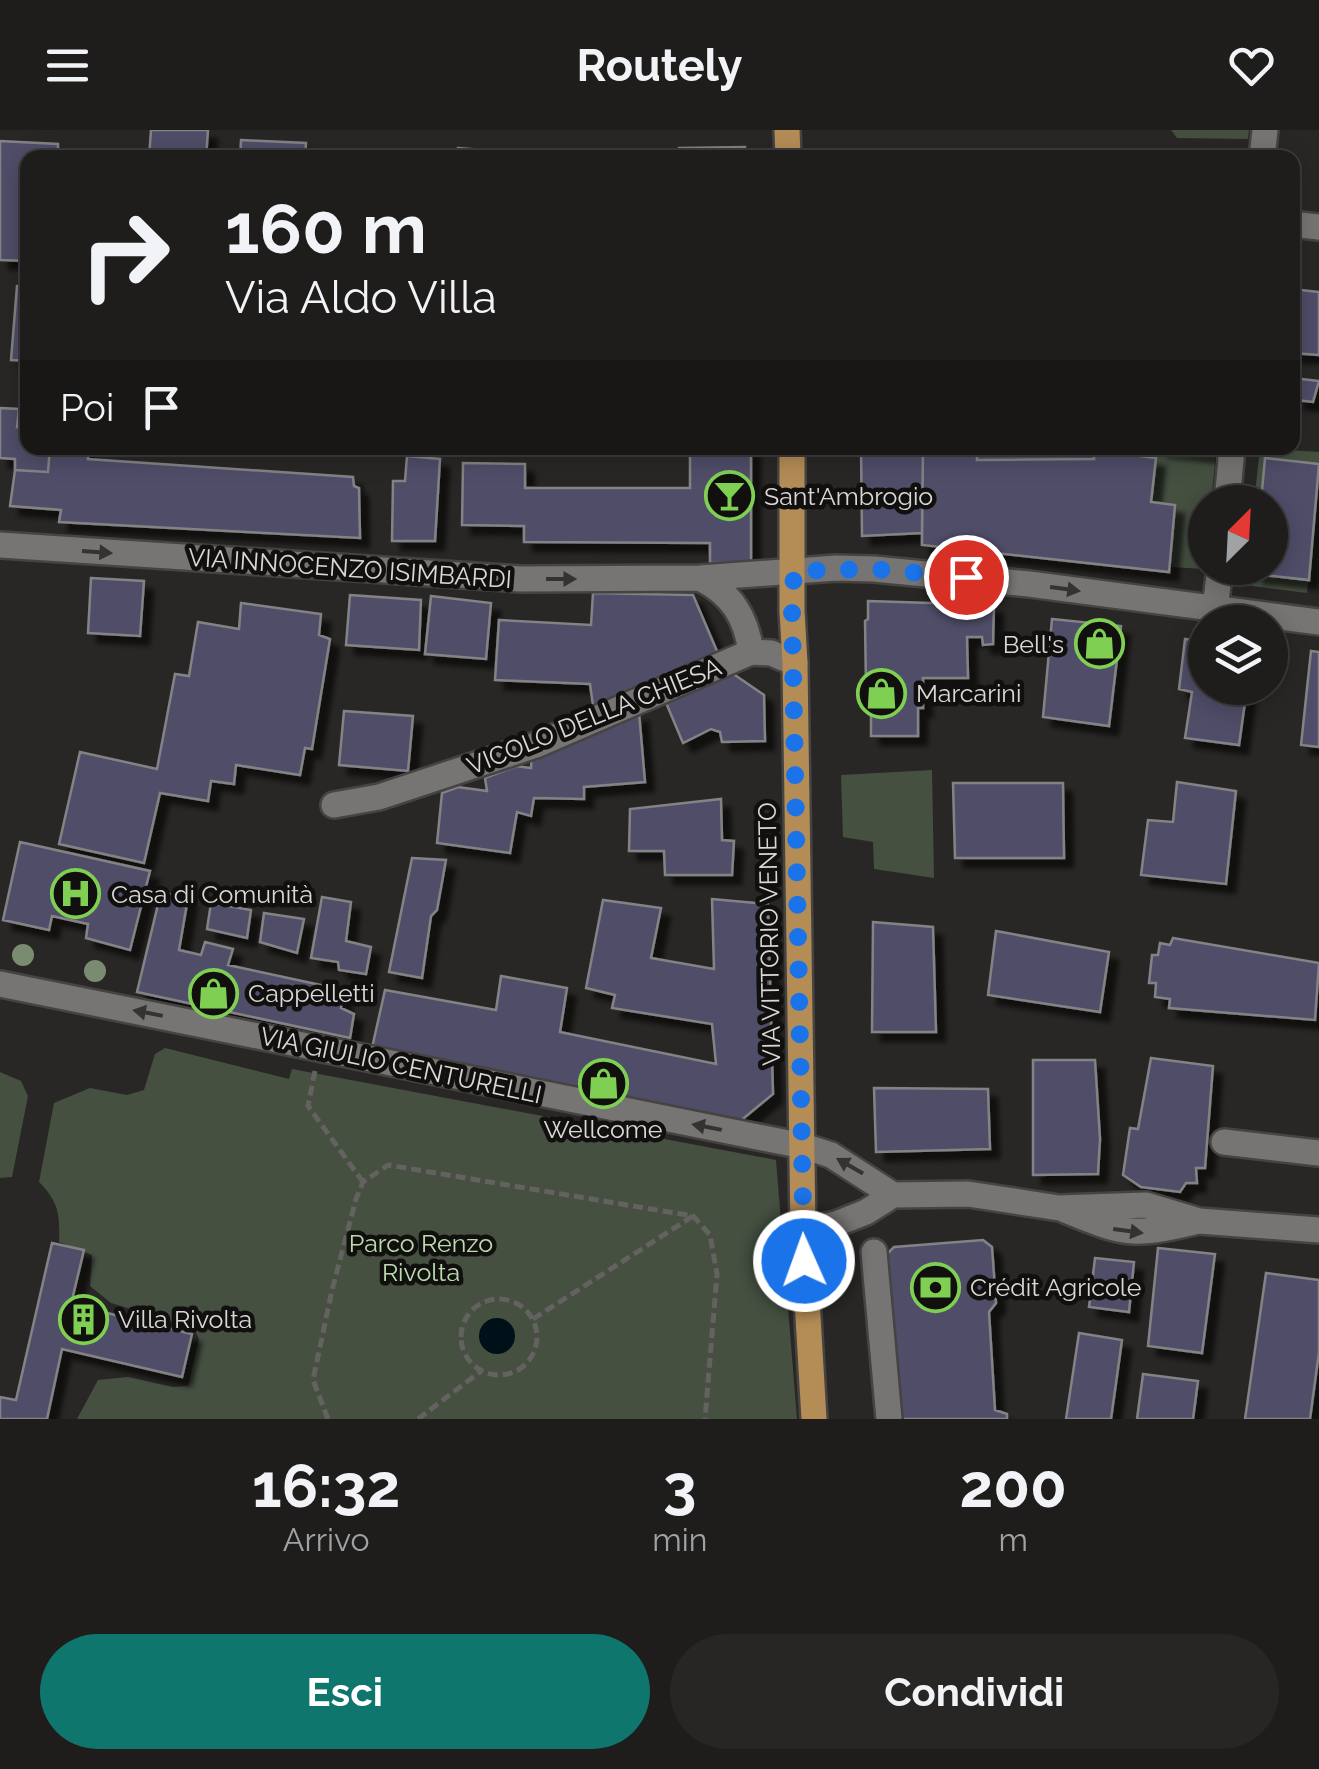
<!DOCTYPE html>
<html lang="it">
<meta charset="utf-8">
<style>
body{margin:0;font-family:Raleway,sans-serif;background:#272625;color:#f1f3f6;height:100vh;display:flex;flex-direction:column;font-size:38px;white-space:nowrap}
*{box-sizing:border-box;margin:0}
p{font-size:32px;color:#a1a2a3}
.icon{flex:none;width:55px;height:55px;fill:none;stroke:currentColor;stroke-width:2;stroke-linecap:round;stroke-linejoin:round}
.map{position:relative;height:1289px;overflow:hidden}
.panel{display:flex;flex-direction:column;background:#1f1d1c;flex:1}
.panel>*{flex:none}
.hud{position:absolute;left:20px;top:20px;width:1280px;height:305px;border-radius:20px;box-shadow:0 5px 25px #0003,0 0 0 2px #3c3b3b;background:#1f1d1c;color:#f1f3f6;overflow:hidden}
.needle{width:65px;rotate:24deg}
.fabs{position:absolute;left:1188px;top:355px;display:grid;gap:20px}
.fabs a{display:grid;place-items:center;width:100px;height:100px;border-radius:50%;background:#1f1d1c;box-shadow:0 5px 25px #0003,0 0 0 2px #3c3b3b;font-size:50px}
.pin{position:absolute;display:grid;place-items:center;width:85px;height:85px;color:#fff;margin:-42px;border:5px solid #fff;border-radius:50%;box-shadow:0 2px 10px #0007}
.me{position:absolute;width:110px;margin:-55px;rotate:358deg;stroke-linejoin:round;filter:drop-shadow(0 0 8px #0008)}
.turn{display:flex;align-items:center;gap:35px;height:210px;padding:0 40px;font-size:45px}
.turn .icon{width:130px;height:130px;stroke-width:2.5}
.turn b{display:block;font-size:70px;line-height:85px}
.then{display:flex;align-items:center;height:95px;padding:0 40px;background:#0003;gap:20px;font-size:38px}
.eta{display:flex;justify-content:space-evenly;align-items:center;height:170px;text-align:center}
.eta b{font-size:60px;font-weight:700;line-height:70px}
.primary-button{display:flex;gap:20px;margin-top:auto;padding:20px 40px}
.primary-button a{flex:1;height:115px;border-radius:60px;background:#0f766e;color:#fff;font-size:40px;font-weight:700;line-height:115px;text-align:center}
.primary-button a+a{background:#272625;color:#f1f3f6}
header{display:flex;justify-content:space-between;align-items:center;height:130px;padding:0 40px;background:#1f1d1c;font-size:45px;font-weight:700}
.map>svg:first-child{display:block}
.green{fill:#455041}
.water{fill:#001018}
.building{fill:#4f4e68;stroke:#838386;stroke-width:2.5;filter:url(#shadow)}
.lines{fill:none;stroke-linecap:round;stroke-linejoin:round}
.minor-casing{stroke:#454442;stroke-width:30}
.major-casing{stroke:#454442;stroke-width:30}
.path{stroke:#646260;stroke-width:5;stroke-dasharray:10 5;stroke-linecap:butt}
.minor{stroke:#777573;stroke-width:25}
.major{stroke:#b48c56;stroke-width:25}
.tree{fill:#798b70}
.oneway{fill:#353332}
.route{stroke:#1a73e8;stroke-width:18;stroke-dasharray:0 32.4}
.labels{text-anchor:middle;dominant-baseline:central;stroke-width:9;stroke-linejoin:round;paint-order:stroke}
.poi-label{font-size:25px;fill:#d9d8d6;stroke:#11100f;text-anchor:start}
.street-label{font-size:25px;fill:#d9d8d6;stroke:#11100f}
.park-label{font-size:25px;fill:#bbddae;stroke:#11100f}
</style>
<header><svg class="icon" aria-label="menu" viewBox="0 0 24 24"><path d="M4 6h16M4 12h16M4 18h16"/></svg>Routely<svg class="icon" aria-label="heart" viewBox="0 0 24 24"><path d="M12 20l-8-8c-3-5 5-10 8-4 3-6 11-1 8 4z"/></svg></header>
<div class="map">
<svg width="1319" height="1289" viewBox="0 0 1319 1289">
<defs>
<filter id="shadow"><feDropShadow dx="9" dy="9" stdDeviation="2.5" flood-color="#0009"/></filter>
</defs>
<rect width="100%" height="100%" fill="#292725"/>
<path class="green" d="M1171,0H1249L1248,9L1177,8Z
M1133,318L1216,324L1211,372H1205L1204,439L1171,437L1175,376L1151,372L1155,328L1132,325Z
M1260,318L1319,322V361L1307,463L1245,455L1247,438H1270V372H1254Z
M932,640L934,748L874,739L873,712L843,707L841,645Z
M165,918L289,949L292,939L776,1030L797,1289H77L98,1250L128,1247L173,1257L188,1256L199,1209L194,1198L111,1173L90,1156L92,1125L59,1112C60,1085 59,1072 39,1052L54,973L90,958L127,965L144,960L155,924Z
M0,942L21,951L28,966L12,1047L0,1048Z"/>
<path class="water" d="M479 1206a18 18 0 1 1 36 0a18 18 0 1 1-36 0Z"/>
<path class="building" d="M151,0H208L206,28H149Z
M241,10L306,13L305,28H240Z
M0,11L58,14V28H28V131L0,130Z
M745,17V28H679V18Z
M458,18L521,23L520,28H458Z
M354,21L421,24V28H354Z
M919,22V28H857V24Z
M17,156L28,157V231L11,230Z
M1292,159L1319,162V225L1292,223Z
M1293,248L1319,251L1313,272L1296,270Z
M0,278L19,279L17,297L28,298V318H50L48,342L15,340V329L0,328Z
M50,318H88V329L353,347L354,356L359,358L360,408L59,392L61,380L10,376L15,340L48,342Z
M690,318H751V433H710V413L524,412V396L462,395L463,333L525,334V358H690Z
M861,318H923L922,403L862,406Z
M923,318H977V330L1094,329V318H1133L1132,325L1156,328L1151,372L1175,375L1169,442L922,415Z
M977,318H1094V329L977,330Z
M1157,318H1217L1216,324Z
M407,326L440,329L435,411H392L393,351H405Z
M1265,328L1319,334L1309,450L1254,444V438H1270V372H1261Z
M91,448L144,451L140,506L88,503Z
M593,463L693,465L720,528L594,583L590,554L495,550L499,490L591,495Z
M350,465L421,470L419,520L346,515Z
M431,466L491,473L486,529L425,524Z
M868,471L994,475L993,514L983,515L982,507H967L968,548H923V578H918V606H871V558L866,557L865,491L868,489Z
M241,473L321,484L319,505L330,509L312,619L305,618L300,645L236,635L234,654L211,651L208,671L160,663L144,733L59,714L80,622L157,639L175,544L189,546L198,492L239,499Z
M1052,489L1121,496L1109,596L1043,587Z
M1185,509L1205,511V558H1247L1239,615L1185,608L1192,562L1179,559Z
M1311,521L1319,522V617L1301,615Z
M729,541L764,565L765,611L722,612L720,602L711,599L683,613L664,568Z
M344,581L413,586L408,641L339,635Z
M639,582L645,652L584,657V669L534,668L531,686L517,682L510,723L437,713L442,663L458,657L487,661L485,648L516,636L531,638L532,622Z
M1177,652L1236,661L1226,754L1141,745L1148,690L1173,692Z
M953,653H1063L1064,728H955Z
M721,669L722,710L734,711L732,745H665L664,721H629L630,679Z
M20,712L150,741L130,820L86,808L88,794L52,786L49,800L3,790Z
M412,728L446,730L437,780L431,786L422,848L389,842Z
M161,762L188,768L179,820L201,825L205,812L233,819L228,835L344,860L341,878L354,884L350,908L137,862Z
M322,767L351,772L346,811L371,817L366,844L339,840L338,832L311,828Z
M712,769L768,774L773,964L738,993L372,918L385,860L496,880L501,846L567,858L560,902L716,934L712,894L612,878L615,865L586,858L603,770L661,778L651,828L714,839Z
M211,773L251,780L247,808L207,799Z
M264,783L304,789L297,823L260,812Z
M873,792L933,797L936,902H872Z
M996,801L1109,822L1100,882L988,865Z
M1173,808L1319,833L1315,890L1169,878L1170,869L1155,867L1156,853H1149L1152,825H1158L1160,813L1170,815Z
M1151,928L1213,936L1205,1038H1196L1197,1053H1186L1180,1062L1141,1057L1123,1045L1130,998L1138,999Z
M1033,930H1095L1100,1009L1098,1044L1033,1045Z
M874,958L988,959L990,1019L876,1022Z
M983,1110L992,1117L996,1173L989,1182L995,1280L1007,1284V1289H901L887,1124L894,1117Z
M52,1113L84,1120L71,1174L192,1204L182,1247L62,1219L47,1289H0V1267L16,1270Z
M1158,1118L1215,1124L1202,1223L1148,1216Z
M1095,1128L1134,1132L1129,1182L1089,1177Z
M1266,1143L1319,1150V1222L1310,1289H1245Z
M1079,1203L1122,1210L1111,1289H1066Z
M1143,1244L1198,1251L1193,1289H1137Z"/>
<g class="lines">
<defs>
<path id="minor" d="M1262,28L1265,0
M1292,94L1319,97
M1227,372L1232,318
M0,415L521,449L700,448L836,438L874,439L1029,454L1319,492
M700,448C732,464 746,487 751,522
M1215,479L1220,438
M334,675L379,667L536,615L751,522L771,523L795,533
M0,854L803,1016L831,1025L893,1065
M1224,1012L1319,1023
M1065,1080C1124,1104 1131,1107 1194,1092
M803,1101L836,1094L866,1082L893,1065L968,1064L1059,1078L1146,1075L1199,1091L1319,1100
M874,1122L889,1289"/>
<path id="major" d="M787,0L788,28
M792,318V481L795,533L803,1101L814,1289"/>
</defs>
<use href="#minor" class="minor-casing"/>
<use href="#major" class="major-casing"/>
<path class="path" d="M315,941L308,976L363,1052
M461 1207a38 38 0 1 1 76 0a38 38 0 1 1-76 0Z
M533,1189L693,1086
M328,1289L313,1250L332,1160L356,1069L363,1052L388,1035L693,1086L710,1105L717,1144L705,1289
M418,1289L481,1241"/>
<use href="#minor" class="minor"/>
<use href="#major" class="major"/>
</g>
<g class="tree">
<circle cx="23" cy="825" r="11"/>
<circle cx="95" cy="841" r="11"/>
</g>
<defs><path id="oneway-solid" d="M-6-.8H1V-3.2L6.5 0L1 3.2V.8H-6Z" transform="scale(2.5)"/></defs>
<g class="oneway">
<use href="#oneway-solid" transform="translate(97 422) rotate(4)"/>
<use href="#oneway-solid" transform="translate(561 449)"/>
<use href="#oneway-solid" transform="translate(1065 459) rotate(8)"/>
<use href="#oneway-solid" transform="translate(148 883) rotate(-169)"/>
<use href="#oneway-solid" transform="translate(707 997) rotate(-169)"/>
<use href="#oneway-solid" transform="translate(850 1036) rotate(-150)"/>
<use href="#oneway-solid" transform="translate(1128 1101) rotate(8)"/>
</g>
<g class="lines">
<path class="route" d="M804,1131L792,481L794,441L874,439L966,447"/>
</g>
<defs>
<symbol id="bar-ring" viewBox="-11 -11 22 22"><circle r="9.5" fill="#11100f" stroke="#7fd052" stroke-width="1.5"/><path d="M-6-5H6L.8 .8V4.5H3.5V6h-7V4.5H-.8V.8Z" fill="#7fd052"/></symbol>
<symbol id="shop-ring" viewBox="-11 -11 22 22"><circle r="9.5" fill="#11100f" stroke="#7fd052" stroke-width="1.5"/><path d="M-5-2.5h2.3a2.7 3.5 0 0 1 5.4 0H5L5.5 6h-11ZM-1.5-2.5h3a1.5 2.3 0 0 0-3 0Z" fill="#7fd052"/></symbol>
<symbol id="hospital-ring" viewBox="-11 -11 22 22"><circle r="9.5" fill="#11100f" stroke="#7fd052" stroke-width="1.5"/><path d="M-5-5h3v3.5h4V-5h3V5h-3V1.5h-4V5h-3Z" fill="#7fd052"/></symbol>
<symbol id="bank-ring" viewBox="-11 -11 22 22"><circle r="9.5" fill="#11100f" stroke="#7fd052" stroke-width="1.5"/><path d="M-6-4H6V4H-6ZM0-2.3a2.3 2.3 0 1 0 0 4.6a2.3 2.3 0 1 0 0-4.6Z" fill="#7fd052"/></symbol>
<symbol id="building-ring" viewBox="-11 -11 22 22"><circle r="9.5" fill="#11100f" stroke="#7fd052" stroke-width="1.5"/><path d="M-4-6H4V6H1V3H-1V6H-4ZM-2.5-4.3h1.7v1.8h-1.7ZM.8-4.3h1.7v1.8H.8ZM-2.5-1h1.7V.8h-1.7ZM.8-1h1.7V.8H.8Z" fill="#7fd052"/></symbol>
</defs>
<g fill-rule="evenodd">
<use href="#bar-ring" x="702" y="338" width="55" height="55"/>
<use href="#shop-ring" x="1072" y="486" width="55" height="55"/>
<use href="#shop-ring" x="854" y="536" width="55" height="55"/>
<use href="#hospital-ring" x="48" y="736" width="55" height="55"/>
<use href="#shop-ring" x="186" y="836" width="55" height="55"/>
<use href="#shop-ring" x="576" y="926" width="55" height="55"/>
<use href="#bank-ring" x="908" y="1130" width="55" height="55"/>
<use href="#building-ring" x="56" y="1162" width="55" height="55"/>
</g>
<g class="labels">
<g class="poi-label">
<text x="764" y="366">Sant'Ambrogio</text>
<text x="1064" y="514" text-anchor="end">Bell's</text>
<text x="916" y="563">Marcarini</text>
<text x="111" y="764">Casa di Comunità</text>
<text x="248" y="863">Cappelletti</text>
<text x="603" y="999" text-anchor="middle">Wellcome</text>
<text x="970" y="1157">Crédit Agricole</text>
<text x="118" y="1189">Villa Rivolta</text>
</g>
<g class="street-label">
<text transform="translate(350 438) rotate(4)">VIA INNOCENZO ISIMBARDI</text>
<text transform="translate(594 586) rotate(-22)">VICOLO DELLA CHIESA</text>
<text transform="translate(769 804) rotate(-91)">VIA VITTORIO VENETO</text>
<text transform="translate(401 935) rotate(12)">VIA GIULIO CENTURELLI</text>
</g>
<g class="park-label">
<text x="421" y="1113">Parco Renzo<tspan x="421" dy="29">Rivolta</tspan></text>
</g>
</g>
</svg>
<div class="fabs">
<a><svg class="needle" viewBox="-14 -14 28 28"><path d="M0-13l5 13h-10z" fill="#e53935"/><path d="M0 13l5-13h-10z" fill="#a1a2a3"/></svg></a>
<a><svg class="icon" aria-label="layers" viewBox="0 0 24 24"><path d="M12 4l9 5-9 5-9-5zM3 14l9 5 9-5"/></svg></a>
</div>
<div class="pin" style="left:966px;top:447px;background:#d93025"><svg class="icon" aria-label="arrive" viewBox="0 0 24 24"><path d="M6 21V4h12l-3 4 3 4H6"/></svg></div>
<svg class="me" style="left:804px;top:1131px" viewBox="-20 -20 40 40"><circle r="17" fill="#1a73e8" stroke="#fff" stroke-width="3"/><path d="M0-11L8 9 0 5-8 9z" fill="#fff"/></svg>
<div class="hud">
<div class="turn"><svg class="icon" aria-label="right" viewBox="0 0 24 24"><path d="M7 20v-9h11M14 6l5 5-5 5"/></svg><div><b>160 m</b>Via Aldo Villa</div></div>
<div class="then">Poi<svg class="icon" aria-label="arrive" viewBox="0 0 24 24"><path d="M6 21V4h12l-3 4 3 4H6"/></svg></div>
</div>
</div>
<section class="panel">
<div class="eta">
<div><b>16:32</b><p>Arrivo</p></div>
<div><b>3</b><p>min</p></div>
<div><b>200</b><p>m</p></div>
</div>
<div class="primary-button"><a>Esci</a><a>Condividi</a></div>
</section>
